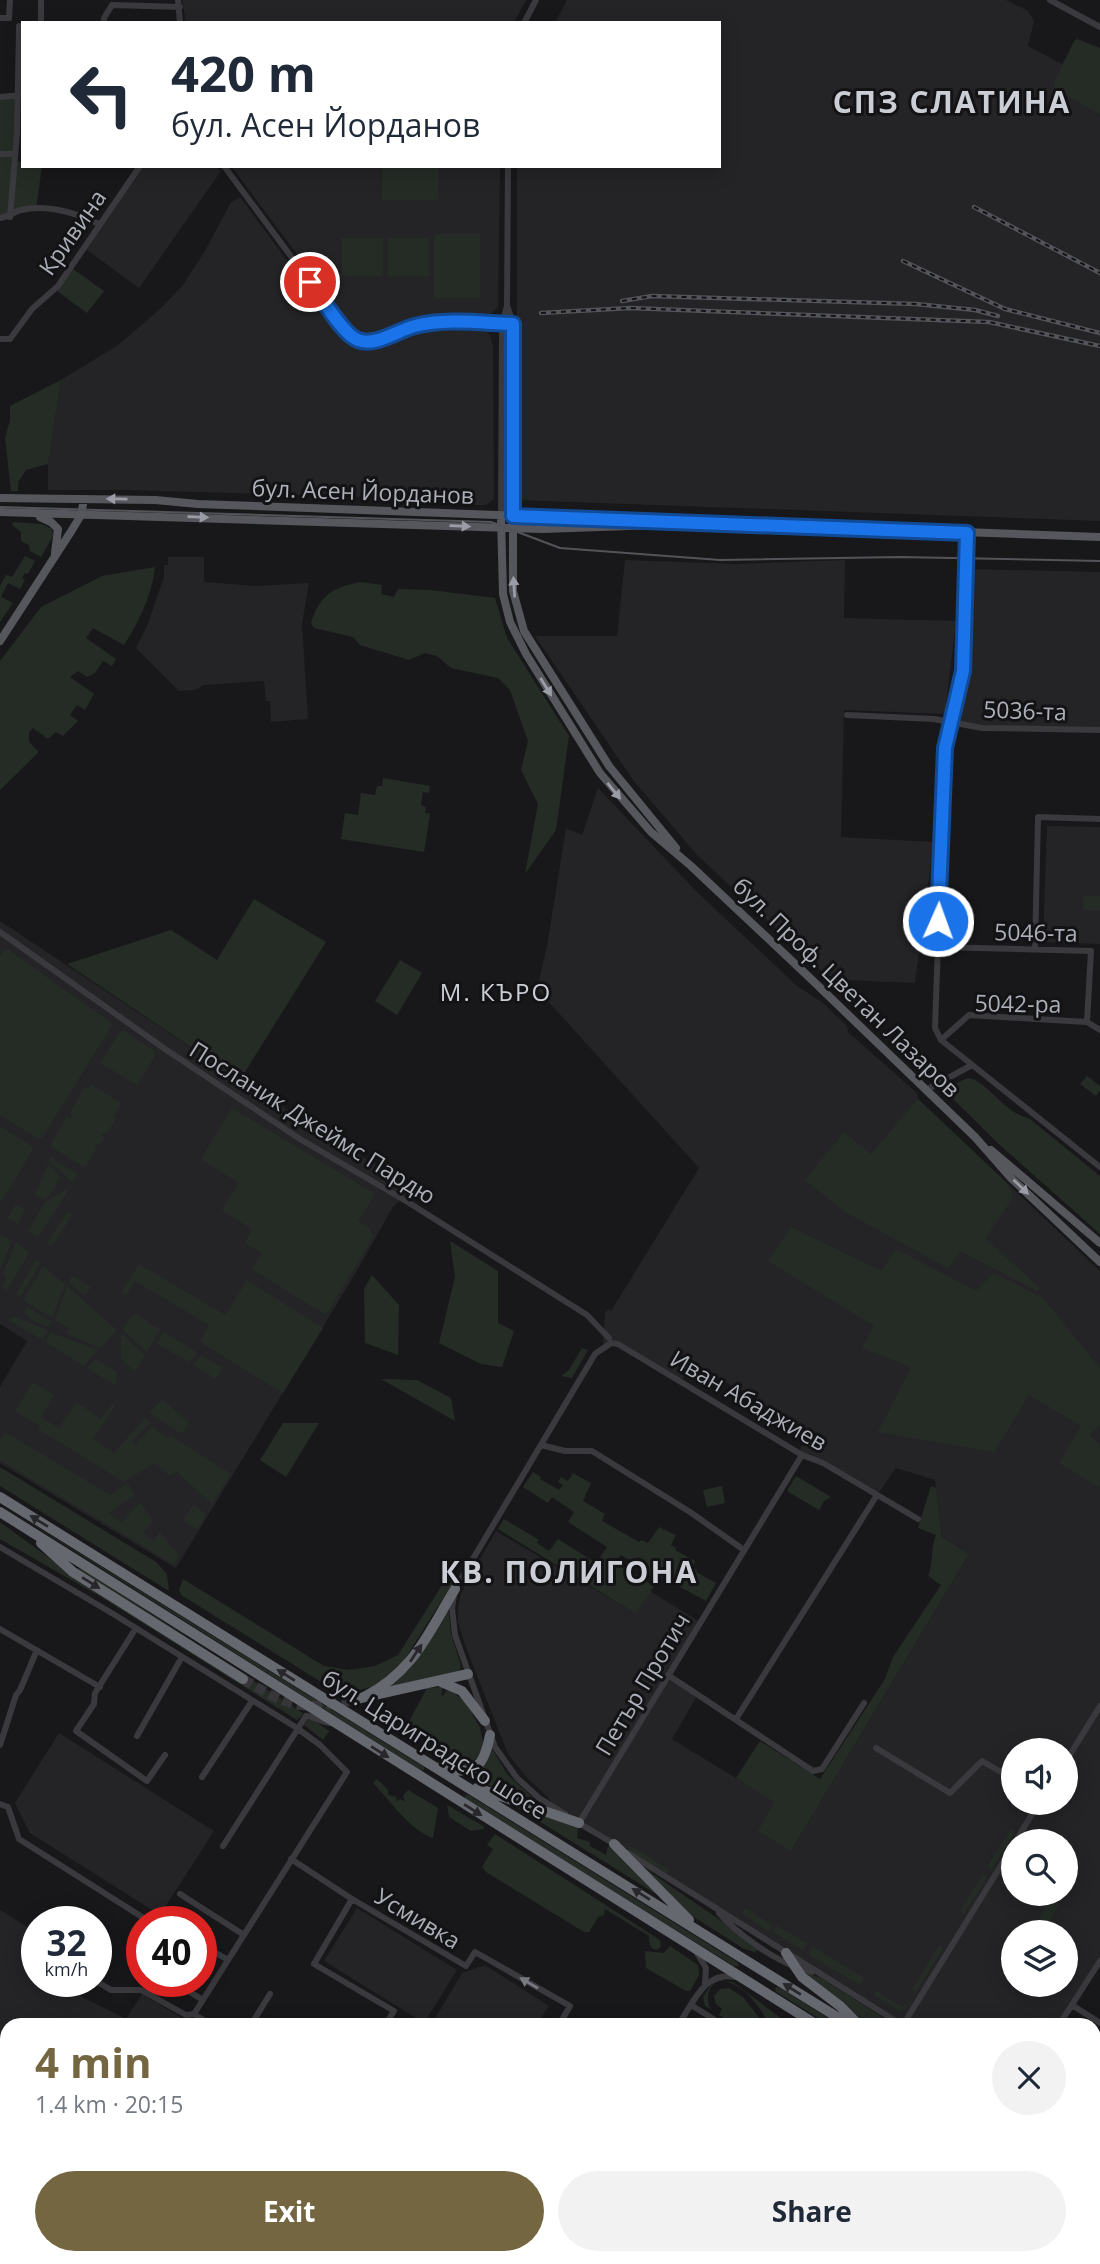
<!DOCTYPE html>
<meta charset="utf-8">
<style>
body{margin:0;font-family:"Open Sans",sans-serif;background:#f2f2f3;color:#1f2937;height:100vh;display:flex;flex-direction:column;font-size:26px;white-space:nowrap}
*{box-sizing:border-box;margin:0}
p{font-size:23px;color:#747a83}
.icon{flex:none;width:38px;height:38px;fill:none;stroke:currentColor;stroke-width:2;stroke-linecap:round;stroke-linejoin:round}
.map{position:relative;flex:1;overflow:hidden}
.details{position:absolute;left:0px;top:2018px;width:1101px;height:247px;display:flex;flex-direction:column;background:#fff;border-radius:21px 21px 0 0;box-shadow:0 4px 18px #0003}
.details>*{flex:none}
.guide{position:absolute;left:21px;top:21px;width:700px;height:147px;border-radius:0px;box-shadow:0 4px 18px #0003;background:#fff;color:#1f2937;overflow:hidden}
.tools{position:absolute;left:1001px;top:1738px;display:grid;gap:14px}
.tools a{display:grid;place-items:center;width:77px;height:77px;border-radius:50%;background:#fff;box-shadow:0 4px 18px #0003;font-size:35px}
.speed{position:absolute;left:21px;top:1906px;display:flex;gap:14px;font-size:35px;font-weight:700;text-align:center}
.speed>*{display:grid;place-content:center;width:91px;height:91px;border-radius:50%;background:#fff;box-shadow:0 4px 18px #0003;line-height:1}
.speed small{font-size:18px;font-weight:400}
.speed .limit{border:10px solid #d22;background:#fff;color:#111}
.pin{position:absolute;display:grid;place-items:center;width:60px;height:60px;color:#fff;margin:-30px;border:4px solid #fff;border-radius:50%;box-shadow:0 2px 7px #0007}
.me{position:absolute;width:77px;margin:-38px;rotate:2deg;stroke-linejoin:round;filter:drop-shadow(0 0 5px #0008)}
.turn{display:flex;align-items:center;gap:24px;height:147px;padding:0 35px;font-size:32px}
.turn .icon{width:91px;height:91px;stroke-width:2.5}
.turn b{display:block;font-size:49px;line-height:60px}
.round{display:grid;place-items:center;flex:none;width:74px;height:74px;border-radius:37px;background:#f2f2f3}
.overview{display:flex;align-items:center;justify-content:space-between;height:119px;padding:0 35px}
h1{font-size:42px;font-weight:700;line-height:52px;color:#746641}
.primary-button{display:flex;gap:14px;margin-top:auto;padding:14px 35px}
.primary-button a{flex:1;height:80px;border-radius:42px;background:#746641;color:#fff;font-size:28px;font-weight:700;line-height:80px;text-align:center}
.primary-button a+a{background:#f2f2f3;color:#1f2937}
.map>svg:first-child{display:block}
.built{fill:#242427;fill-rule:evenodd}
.green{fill:#252c26}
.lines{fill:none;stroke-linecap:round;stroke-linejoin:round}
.highway-tunnel{stroke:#36363a;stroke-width:10;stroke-dasharray:10 5;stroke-linecap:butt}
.minor{stroke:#3a3a3e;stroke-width:6}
.major{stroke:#56575d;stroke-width:8}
.highway{stroke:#66686f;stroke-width:10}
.tram{stroke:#535459;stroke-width:2}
.rail-casing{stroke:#535459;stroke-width:4.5}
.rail{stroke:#131315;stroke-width:2;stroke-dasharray:5;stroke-linecap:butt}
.oneway{fill:#9b9da6}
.oneway2{fill:#28282c}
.oneway3{fill:#797a81}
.route-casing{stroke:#114b97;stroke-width:18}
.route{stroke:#1a73e8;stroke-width:12}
.labels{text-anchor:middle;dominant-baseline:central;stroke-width:6;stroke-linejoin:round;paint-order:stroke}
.street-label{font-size:23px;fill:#acafb8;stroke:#131315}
.neighbourhood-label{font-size:24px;letter-spacing:2px;fill:#ccced5;stroke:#131315}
.district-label{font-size:30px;font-weight:bold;letter-spacing:2px;fill:#ccced5;stroke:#131315}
</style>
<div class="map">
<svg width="1100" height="2264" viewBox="0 0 1100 2264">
<rect width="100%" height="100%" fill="#18181a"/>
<path class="built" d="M182,0H526L514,23H186Z
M567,0H1006L1028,11L1034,21L1028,46L1062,64L1077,39L1100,48V521L517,500V166H719V23H555Z
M140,166H215L221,171L139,288L84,248Z
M231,166H500L498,307L489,316L414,319L366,337L356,333Z
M240,197L346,340L356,346L374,348L427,328L484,329L490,335L493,347L494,499L486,505H457L431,499L126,490H48V464L61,380L118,345L159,310L183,285L205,251L231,202Z
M168,557H204V582L256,586L309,583L302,624L308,719L271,722L270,701H266L264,681L204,685L195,690L179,691L136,648L147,626L164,577V565H168Z
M625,560L737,564L845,560L844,618L956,621L945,714L844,710L841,837L934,842L915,983L842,980V990L697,855L633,780L535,636H617Z
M966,569L1100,572V730L982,728L949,723L963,671Z
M598,788L696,891L797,986L822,1002L847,1026L848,1032L917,1093L918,1099L1100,1271V1960L1059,2025H902L556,1809L546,1795L527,1778L508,1754L466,1648L458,1622V1608L461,1593L496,1531L636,1614L650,1591L700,1622L668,1675L698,1694L672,1739L775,1802L791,1851L969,1554L942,1537L935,1480L896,1468L877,1495L823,1463L802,1455L800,1449L809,1433L699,1366L679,1381L618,1344L603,1348L605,1313L608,1309L611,1311L699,1168L537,989L547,946L566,828L582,835ZM1013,1750H1066V1802H1013ZM1013,1841H1066V1894H1013ZM1013,1932H1066V1984H1013Z
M1047,826L1100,827V944L1043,942Z
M0,921L240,1080L413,1188L393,1207L352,1279L176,1568L0,1463V1387L27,1341L0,1324Z
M59,1733L214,1831L160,1915L30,1833L15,1803Z
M357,1908L457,1970L424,2023L324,1961Z
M0,1910L37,1933V1981H50L126,2019L142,1994L194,2025H7V2212L0,2211Z
M485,1965L549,2006L536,2025H431L462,1973Z"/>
<path class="green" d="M1077,39L1100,48V114L1055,89L1054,84L1074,41Z
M18,95L14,161L23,162V166H42L36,209L0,218V97Z
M382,166H438L439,200H382Z
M434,234H480V298H434Z
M342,238H383V276H342Z
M388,238H429V276H388Z
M73,269L104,291L87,313L57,291Z
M61,380L48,464L26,470L18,482V491H11L5,438L10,420V406Z
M13,522L42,524L52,529L53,536L41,557L30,551L29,545L21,541V532L12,525Z
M25,556L35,561L28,574L25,573L22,578L25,580L20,589L8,583L1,597L13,603L0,622V586L6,575L12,577Z
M155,567C152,595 139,621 124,645L93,628L86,638L116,659L112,666L103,661L95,673L87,677L78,671L70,677L94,694L85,710L77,705L70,715L78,721L63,736L56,732L48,739L33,728L29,732V742L39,752L0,790V661L41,607L102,576Z
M360,582L382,585L381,594L394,597L398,589L430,590L495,598L507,638L569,736L556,830L525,874L538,804L521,770L528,741L510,690L498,678L451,668L437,656L425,653L409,660L360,645L353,637L314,628L311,623C320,595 332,588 360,582Z
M383,778L430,786L429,793L423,792L421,805L426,807L425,813L430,814L424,852L341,839L345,813L358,815L361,793L375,795L377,786H382Z
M1083,896H1100V910H1083Z
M254,899L326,942L240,1080L67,964L171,930L217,960Z
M4,950H9L110,1022L111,1027L42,1138H37L0,1115V956Z
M400,960L422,973L397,1015L375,1001Z
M124,1031L154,1051L155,1056L137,1085L100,1063L119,1033Z
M1087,1076L1100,1086V1091L1096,1096L1080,1084Z
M968,1078C987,1080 1002,1112 1030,1119L1100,1176V1234L1001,1146L950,1096L947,1091L948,1087Z
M92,1085L121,1103L113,1116L116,1119L106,1134L103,1133L101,1136L104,1138L99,1145L96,1144L95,1146L97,1148L86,1166L83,1167L52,1147L51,1144L67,1117L70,1119L73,1115L70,1112L85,1087L89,1089Z
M918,1099L1007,1183L1013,1198L985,1238L1040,1288L1037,1291L960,1251L948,1268L845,1212L805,1180L844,1132L871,1154Z
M232,1108L375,1194L358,1221L370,1229L373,1237L326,1315L252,1269L262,1253L245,1243L252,1229L222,1210L239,1183L201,1159Z
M0,1126L32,1146L33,1150L0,1203Z
M50,1157L77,1174L73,1183L49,1161Z
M48,1164L60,1177L50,1195L44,1199L35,1195Z
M70,1188L38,1237L28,1231L46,1201Z
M15,1205L25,1209L18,1224L7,1218Z
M69,1212L73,1214L52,1246L47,1243L66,1214Z
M791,1227L881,1271L896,1249L976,1291L994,1273L1043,1298L1100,1368V1425L1089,1435L1100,1445V1488L1059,1463L1081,1426L1029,1395L994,1452L878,1432L911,1367L862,1348L874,1326L768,1261Z
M0,1235L12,1240L0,1270Z
M450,1241L498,1271V1323L514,1331L502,1367L481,1364L439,1343L455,1277Z
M16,1242L29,1253L7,1290L2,1287L7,1277L3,1274Z
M36,1260L41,1263L20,1297L16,1294Z
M139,1264L225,1315L247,1280L323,1328L283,1393L200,1342L209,1325L135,1281L126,1296L121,1293Z
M43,1266L65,1284L52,1318L23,1300Z
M72,1275L91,1287L84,1296L69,1282Z
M372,1275L399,1305L398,1355L365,1343L364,1289Z
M67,1286L117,1330L101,1348L67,1334L69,1328L55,1320Z
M27,1307L51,1321L48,1327L34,1321L24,1313Z
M135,1313L160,1330L147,1352L122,1329Z
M13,1316L48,1330L43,1340L10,1321Z
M50,1332L98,1350L84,1366L46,1342Z
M164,1332L198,1353L189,1362L157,1344Z
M121,1333L145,1356L135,1372L121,1359Z
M582,1348L588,1350L572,1378L561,1376L569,1370Z
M201,1355L223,1368L216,1379L193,1365Z
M95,1359L117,1372L116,1386L87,1368Z
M381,1379L417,1380L451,1398L455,1421Z
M33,1382L54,1395L41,1417L59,1428L76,1402L101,1419L112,1404L115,1406L93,1439L114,1453L145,1418L151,1422L132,1442L135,1445L152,1427L167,1438L171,1436L231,1474L212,1504L176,1471L170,1476L154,1463L124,1482L38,1429L40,1426L15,1411Z
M162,1399L189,1423L182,1434L149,1413Z
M283,1423H319L286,1477L260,1460Z
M5,1432L110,1495L127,1483L135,1495L109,1513L121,1523L140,1502L153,1521L143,1533L153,1541L160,1532L179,1555L173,1564L0,1460V1440Z
M0,1467L156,1562L167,1574L169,1591L0,1486Z
M533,1472L541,1477L540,1479L559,1490L563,1485L558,1482L561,1477L568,1481L573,1473L591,1483L583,1501L605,1514L602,1521L639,1542L642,1540L648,1543L659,1527L676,1535L671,1545L676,1548L675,1550L695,1561L692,1567L697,1570L696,1572L716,1583L706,1601L662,1577L659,1580L646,1573L645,1561L639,1557L634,1562L620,1555L616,1563L654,1586L636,1614L498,1529L504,1519L539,1540L537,1543L549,1551L558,1539L596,1563L607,1547L568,1522L574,1512L552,1497L548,1503L523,1487Z
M796,1476L831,1497L824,1501L819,1510L787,1491Z
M722,1486L725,1503L707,1507L703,1490Z
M931,1486L936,1488L942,1537L969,1554L791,1851L758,1831L774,1802L736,1778L760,1741L820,1779L885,1679L893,1657L941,1585L928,1576C934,1563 930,1548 936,1535L918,1528Z
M0,1504L424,1767V1770L422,1771Z
M194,1504L206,1515L197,1530L183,1520Z
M0,1522L74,1576L78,1568L84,1570L304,1714L297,1720L106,1600L0,1539Z
M449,1574L456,1578L403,1662L378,1685L342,1695L181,1595L179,1590L183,1579L324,1666L349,1670L375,1666L398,1655Z
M448,1607L451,1634L461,1666L459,1671L394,1686L391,1685Z
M443,1687L441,1695L443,1696L447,1690L455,1691V1694L461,1698L463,1697L480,1728L484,1747C469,1774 458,1768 434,1753L438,1747L406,1727L427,1688Z
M312,1719L329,1731L323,1740L304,1725L308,1720Z
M491,1747L507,1774L535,1800L490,1786L467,1774Z
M377,1779L388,1790V1795L397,1797L396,1799L397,1801L400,1799L405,1802L403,1796L408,1790L438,1808L433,1838C409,1830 391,1801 373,1783Z
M467,1794L737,1962L739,1966H734L464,1798Z
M505,1800L578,1827L577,1838L590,1842V1846L606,1855L608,1846L661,1897Z
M447,1805L483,1826L484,1829L471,1831L449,1817Z
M1011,1829L1015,1832L992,1870L987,1867Z
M495,1834L660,1940L661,1947L656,1950C649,1948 649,1942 649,1936L605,1909L604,1915L598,1917L589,1932H584L486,1872L482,1867L493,1849L487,1845Z
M627,1846L635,1848L670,1871L666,1873L630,1851Z
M637,1863L774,1957L772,1959L757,1950L755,1952L744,1949L683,1910Z
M983,1874L987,1877L964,1914L960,1911Z
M1050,1899L1059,1904L1046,1929L1036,1924Z
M747,1909L772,1925L768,1931L744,1915L743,1911Z
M777,1926L807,1943L803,1950L773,1932Z
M939,1945L943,1948L916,1992L912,1990Z
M670,1946L698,1965L699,1975L690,1991H686L646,1968L645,1951L664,1953Z
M812,1946L864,1978L860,1985L809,1955Z
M802,1971L821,1978L895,2025H871L809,1981Z
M719,1980L733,1982L790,2025H770C761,2009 748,1990 731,1983C713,1975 702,1994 711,2009L705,2006L703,1997L712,1983Z
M776,1987L780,1988L839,2025H829L775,1991Z
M729,1988L743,1997L765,2025H737L719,2015L722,2009L716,2004L714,1996L720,1989Z
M875,1990L902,2007L908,2004L915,1995L907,2008L900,2011L874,1995Z
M1100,2122V2161L1094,2157V2126Z
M1100,2224V2264H1055L1057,2258H1094V2229Z
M0,2233L7,2239V2258H26L33,2264H0Z"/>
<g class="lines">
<path class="highway-tunnel" d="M243,1679C291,1708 301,1711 356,1699"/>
<path class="minor" d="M41,0V23
M178,0L180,23
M1050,0L1100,27
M0,18H9L10,0
M104,23V18L112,5L180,7
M524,23L536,0
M0,97L23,95
M0,154H15
M224,166L347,332L357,340L369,342L405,328L425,323L513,324
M10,217L17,134L19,26
M0,218C9,217 13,212 21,210C47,204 76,213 99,224
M508,308L513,324L512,516
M0,339H10L32,309L58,286L140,166
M501,516L502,324L507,306L508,166
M967,533L963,671L949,723L945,748L935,1028L941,1040L1100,1167
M847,715L934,719L982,728L1100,730
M0,932L165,1049L300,1139L406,1201L587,1315L609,1338
M937,947L1091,951L1087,1022
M1035,949L1038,817L1100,819
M941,1040L969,1015L1087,1022L1100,1030
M926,1090L972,1065
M541,1445L565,1451H592L690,1512L744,1550
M0,1547L110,1612L297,1728L320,1745L347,1772L194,2014
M136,1628L95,1693L94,1704L76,1731L147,1781L165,1755
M0,1629L100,1687
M668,1675L813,1771L822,1769L864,1703
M736,1719L877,1495
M137,1736L182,1657
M0,1745L16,1695L20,1690L37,1650
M876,1748L950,1793L982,1761L1013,1779
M1066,1761L1100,1706
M202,1777L252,1701
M0,1804L8,1807L19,1839L150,1922
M565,1814L539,1798L517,1778L495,1747L455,1635L452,1608L455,1589L595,1354L611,1343L618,1344L802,1455L823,1463L918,1519
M577,1822L616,1845
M579,1823L802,1455
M1016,1841L1039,1802
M223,1846L306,1716C313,1715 320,1724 334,1723
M628,1853L902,2025
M291,1859L352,1899L466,1966L475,1952L570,2006L559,2025
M180,1894L244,1935
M352,1899L314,1964L394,2011L385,2025
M719,1913C735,1932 773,1959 796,1967C802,1969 807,1970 812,1972
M201,1944L228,1960
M697,1953L706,1968L705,1983
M96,1981L111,1990H141L186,2015L194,2014L211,2025
M172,1981L203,2000
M691,2005L723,2025
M1072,2005L1100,2023
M251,2025L270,1994
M678,2025C694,2002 704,1971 735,1977
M903,2025L1013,1846
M1059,2025L1100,1961
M818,2258L855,2260
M192,2264L193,2258
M450,2264L454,2258
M537,2264L540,2258"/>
<path class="major" d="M0,498L155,500L198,504L1100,537
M0,512L543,529L656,525
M501,516L503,594L510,622L526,654L600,773L651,832L691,866L810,978L975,1137L1011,1178L1100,1262
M40,517L51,522L58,529L55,553
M513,526V591L524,631L609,766L676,848
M0,641L72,530L81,515L84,499
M991,1150L1100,1243
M1024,2264L1031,2258
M1037,2264L1044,2258"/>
<path class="highway" d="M0,1497L850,2025
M0,1512L817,2025
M41,1543L73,1572L243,1679
M441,1682L462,1691L485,1721
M364,1697C414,1671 427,1635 455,1589
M356,1699L468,1674
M441,1767C475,1777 484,1767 490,1735
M477,1788L579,1823
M614,1844L689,1920
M786,1953L802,1977L840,2006L859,2025
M1094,2102L1100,2099
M1094,2122L1100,2118
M1094,2175L1100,2179
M1094,2198L1100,2202
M1011,2264L1017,2258
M1050,2264V2258"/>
<path class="tram" d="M0,507L491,522L560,548L720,560L900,557L1100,561"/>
<defs>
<path id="rail" d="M974,207L1100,273
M903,261L1005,309L1100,333
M622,301L652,296L916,304L975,310L998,316
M541,313L630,308L989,322L1100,346"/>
</defs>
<use href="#rail" class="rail-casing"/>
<use href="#rail" class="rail"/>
</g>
<defs><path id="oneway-solid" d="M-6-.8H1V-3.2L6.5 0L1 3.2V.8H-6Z" transform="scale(1.75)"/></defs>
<g class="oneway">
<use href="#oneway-solid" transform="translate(117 499) rotate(-179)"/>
<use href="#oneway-solid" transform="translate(198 517) rotate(2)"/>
<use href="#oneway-solid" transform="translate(460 526) rotate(2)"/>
<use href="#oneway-solid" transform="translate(514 587) rotate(-94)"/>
<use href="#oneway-solid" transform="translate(546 687) rotate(58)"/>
<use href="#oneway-solid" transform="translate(614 791) rotate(51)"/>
<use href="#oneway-solid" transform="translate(1021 1187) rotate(44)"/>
</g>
<g class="oneway2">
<use href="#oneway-solid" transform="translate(39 1521) rotate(-148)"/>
<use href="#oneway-solid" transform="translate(91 1583) rotate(32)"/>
<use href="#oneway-solid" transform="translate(416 1653) rotate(-56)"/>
<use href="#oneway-solid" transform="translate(286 1675) rotate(-148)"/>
<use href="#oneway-solid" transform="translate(380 1752) rotate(32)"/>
<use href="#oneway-solid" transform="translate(473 1810) rotate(32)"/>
<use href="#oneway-solid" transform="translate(641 1894) rotate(-148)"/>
<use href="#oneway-solid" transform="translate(792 1989) rotate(-148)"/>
</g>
<use class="oneway3" href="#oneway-solid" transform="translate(529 1983) rotate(-150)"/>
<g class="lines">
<defs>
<path id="route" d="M310,282C321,296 343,335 358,340C376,347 398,330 415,326C446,318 482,323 513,324V516L967,533L963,671L945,748L938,921"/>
</defs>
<use href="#route" class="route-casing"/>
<use href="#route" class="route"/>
</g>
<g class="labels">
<g class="street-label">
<text transform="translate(72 232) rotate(-55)">Кривина</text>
<text transform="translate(363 491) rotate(2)">бул. Асен Йорданов</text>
<text transform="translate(1025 710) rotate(2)">5036-та</text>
<text transform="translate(1036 932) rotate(1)">5046-та</text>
<text transform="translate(847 987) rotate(44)">бул. Проф. Цветан Лазаров</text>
<text transform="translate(1018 1003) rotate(1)">5042-ра</text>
<text transform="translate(313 1122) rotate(32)">Посланик Джеймс Пардю</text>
<text transform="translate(749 1400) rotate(30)">Иван Абаджиев</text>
<text transform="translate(642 1684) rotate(-59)">Петър Протич</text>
<text transform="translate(435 1744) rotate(32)">бул. Цариградско шосе</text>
<text transform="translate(418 1918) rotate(31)">Усмивка</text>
</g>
<g class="neighbourhood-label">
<text x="496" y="991">М. КЪРО</text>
</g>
<g class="district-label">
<text x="952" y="101">СПЗ СЛАТИНА</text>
<text x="569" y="1571">КВ. ПОЛИГОНА</text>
</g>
</g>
</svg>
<div class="tools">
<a><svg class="icon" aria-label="sound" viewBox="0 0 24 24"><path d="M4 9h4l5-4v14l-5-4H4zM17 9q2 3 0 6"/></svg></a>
<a><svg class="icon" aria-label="search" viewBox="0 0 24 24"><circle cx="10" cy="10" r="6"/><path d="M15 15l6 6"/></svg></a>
<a><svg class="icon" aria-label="layers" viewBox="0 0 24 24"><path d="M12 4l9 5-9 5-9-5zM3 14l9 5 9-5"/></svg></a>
</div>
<div class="speed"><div>32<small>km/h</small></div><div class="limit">40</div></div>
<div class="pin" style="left:310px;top:282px;background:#d93025"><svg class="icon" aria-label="arrive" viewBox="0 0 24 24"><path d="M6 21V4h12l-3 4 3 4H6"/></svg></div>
<svg class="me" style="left:938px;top:921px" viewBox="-20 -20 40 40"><circle r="17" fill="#1a73e8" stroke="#fff" stroke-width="3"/><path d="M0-11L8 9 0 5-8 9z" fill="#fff"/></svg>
<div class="guide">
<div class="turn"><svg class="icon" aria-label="left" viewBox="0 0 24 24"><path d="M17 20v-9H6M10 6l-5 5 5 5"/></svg><div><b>420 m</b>бул. Асен Йорданов</div></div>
</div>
<section class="details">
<div class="overview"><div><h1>4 min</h1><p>1.4 km · 20:15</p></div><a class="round"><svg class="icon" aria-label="close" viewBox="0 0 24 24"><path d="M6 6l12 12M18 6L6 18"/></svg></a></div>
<div class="primary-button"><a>Exit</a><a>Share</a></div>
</section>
</div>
